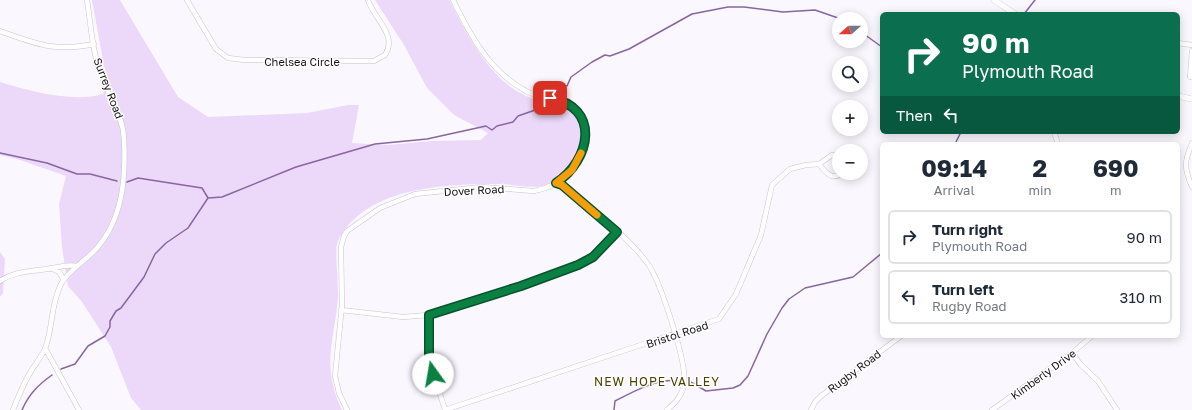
<!DOCTYPE html>
<meta charset="utf-8">
<style>
body{margin:0;font-family:"Golos Text",sans-serif;background:#f2f2f3;color:#1f2937;height:100vh;display:flex;flex-direction:column;font-size:15px;white-space:nowrap}
*{box-sizing:border-box;margin:0}
p{font-size:13px;color:#747a83}
.icon{flex:none;width:22px;height:22px;fill:none;stroke:currentColor;stroke-width:2;stroke-linecap:round;stroke-linejoin:round}
.map{position:relative;flex:1;overflow:hidden}
.side{position:absolute;left:880px;top:142px;width:300px;height:196px;display:flex;flex-direction:column;background:#fff;border-radius:6px;box-shadow:0 2px 10px #0003}
.side>*{flex:none}
.top-card{position:absolute;left:880px;top:12px;width:300px;height:122px;border-radius:6px;box-shadow:0 2px 10px #0003;background:#0b6e4f;color:#fff;overflow:hidden}
.needle{width:26px;rotate:249deg}
.buttons{position:absolute;left:832px;top:12px;display:grid;gap:8px}
.buttons a{display:grid;place-items:center;width:36px;height:36px;border-radius:50%;background:#fff;box-shadow:0 2px 10px #0003;font-size:20px}
.pin{position:absolute;display:grid;place-items:center;width:34px;height:34px;color:#fff;margin:-17px;border-radius:8px;box-shadow:0 2px 6px #0006}
.me{position:absolute;width:44px;margin:-22px;rotate:347deg;stroke-linejoin:round;filter:drop-shadow(0 0 3px #0008)}
.turn{display:flex;align-items:center;gap:14px;height:84px;padding:0 16px;font-size:18px}
.turn .icon{width:52px;height:52px;stroke-width:2.5}
.turn b{display:block;font-size:28px;line-height:34px}
.then{display:flex;align-items:center;height:38px;padding:0 16px;background:#0003;gap:8px;font-size:15px}
.eta{display:flex;justify-content:space-evenly;align-items:center;height:68px;text-align:center}
.eta b{font-size:24px;font-weight:700;line-height:28px}
ul{padding:0;list-style:none}
li{display:flex;align-items:center;gap:12px;height:54px;margin:0 8px 6px;padding:0 8px;border:2px solid #e0e1e3;border-radius:6px}
li div{flex:1}
li b{display:block;font-size:15px}
li em{font-style:normal}
.map>svg:first-child{display:block}
.green{fill:#ecd9f9}
.lines{fill:none;stroke-linecap:round;stroke-linejoin:round}
.stream{stroke:#88669f;stroke-width:1.5}
.minor-casing{stroke:#c8c4cb;stroke-width:5.5}
.major-casing{stroke:#c8c4cb;stroke-width:6}
.minor{stroke:#fff;stroke-width:4.5}
.major{stroke:#fff;stroke-width:5.5}
.route-casing{stroke:#07532c;stroke-width:10}
.route{stroke:#0b8043;stroke-width:7}
.slow{stroke:#f59e0b;stroke-width:7}
.labels{text-anchor:middle;dominant-baseline:central;stroke-width:3;stroke-linejoin:round;paint-order:stroke}
.street-label{font-size:11px;fill:#141316;stroke:#fff}
.neighbourhood-label{font-size:12px;letter-spacing:1px;fill:#4a4100;stroke:#fff}
</style>
<div class="map">
<svg width="1192" height="410" viewBox="0 0 1192 410">
<rect width="100%" height="100%" fill="#fbf7ff"/>
<path class="green" d="M92,0H120L178,97L208,117L307,113L348,105H359L352,143L388,145L432,141L481,140L488,133L454,115L427,88L404,45L375,0H449C467,34 488,77 524,95C534,100 545,100 556,103C563,105 569,110 575,114C577,119 581,127 581,134C581,152 567,174 551,183C535,191 516,184 500,184C447,184 365,186 338,241C334,248 339,286 338,298C334,342 321,366 342,410H141L131,398L111,347L82,302L68,286L62,247L59,204L66,176L20,160L0,155V82C29,91 74,103 103,94L109,83L104,66Z
M0,252L5,259L3,293L0,297Z"/>
<g class="lines">
<path class="stream" d="M1024,14L1035,0
M861,32L882,47
M547,94L551,85L567,86L571,77L592,62L605,55L610,56L629,49L692,14L728,7H744L783,12L815,10L841,19
M955,144L961,132
M0,153L47,163L77,174H90L117,181
M127,182L138,178L202,188L208,198
M208,198L222,197L296,167L375,144L427,139L486,126L492,130L497,126L513,122L518,116L541,108L544,100
M61,369L75,364L88,346L105,336L110,327V321L116,311L121,308L144,277L155,254L166,243L188,228L208,198
M689,381L706,391L733,388L740,385L748,376L767,334L782,308L789,299L805,288L853,277L882,253
M22,410C29,394 38,385 52,375
M614,410L615,401C633,392 657,378 678,381"/>
<defs>
<path id="minor" d="M187,0L216,49L228,58L244,60L367,61H374L385,55C398,35 374,19 368,0
M0,31C37,44 54,52 94,44
M1178,43L1192,45
M1190,77L1192,51
M1054,132L1058,144
M1192,143C1184,162 1184,168 1192,187
M819,164C826,173 832,181 842,173
M556,183L562,185C589,208 627,235 648,264C660,281 688,364 684,385C682,396 675,403 667,410
M53,269L59,272L64,280
M0,281C16,270 33,272 52,268C61,267 67,264 77,266
M341,310L403,317L429,315L521,286L578,265L593,257L617,232
M429,315L430,362L445,410
M45,348L79,410
M1072,353L1081,365L1098,381L1117,410
M13,410C18,397 24,383 31,371C36,363 43,355 46,346C53,325 51,304 61,284C70,268 86,261 97,248C123,218 126,177 124,139C123,114 108,97 101,74C92,51 91,25 87,0
M347,410L339,393L335,376L342,305L341,247L344,236L347,231L380,208L415,194L482,187L534,191C562,186 578,168 584,141C586,132 586,122 581,114C568,95 543,101 526,91C490,72 470,35 453,0
M445,410L719,319L736,294L761,235L772,185L790,169L806,165L819,164L832,155L839,156
M811,410L815,402L821,396L901,336
M992,410L1072,353L1092,336"/>
<path id="major" d="M994,0L1015,14
M1178,96L1192,99"/>
</defs>
<use href="#minor" class="minor-casing"/>
<use href="#major" class="major-casing"/>
<use href="#minor" class="minor"/>
<use href="#major" class="major"/>
</g>
<g class="lines">
<defs>
<path id="route" d="M433,374L429,356V315L521,286L578,265L593,257L617,232L562,185L556,183C591,160 601,107 550,98"/>
</defs>
<use href="#route" class="route-casing"/>
<use href="#route" class="route"/>
<path class="slow" d="M581,153L572,170L556,183L562,185L597,215"/>
</g>
<g class="labels">
<g class="street-label">
<text x="302" y="61">Chelsea Circle</text>
<text transform="translate(109 88) rotate(69)">Surrey Road</text>
<text transform="translate(474 190) rotate(-3)">Dover Road</text>
<text transform="translate(677 334) rotate(-18)">Bristol Road</text>
<text transform="translate(854 371) rotate(-37)">Rugby Road</text>
<text transform="translate(1043 374) rotate(-36)">Kimberly Drive</text>
</g>
<g class="neighbourhood-label">
<text x="657" y="381">NEW HOPE VALLEY</text>
</g>
</g>
</svg>
<div class="buttons">
<a><svg class="needle" viewBox="-14 -14 28 28"><path d="M0-13l5 13h-10z" fill="#e53935"/><path d="M0 13l5-13h-10z" fill="#747a83"/></svg></a>
<a><svg class="icon" aria-label="search" viewBox="0 0 24 24"><circle cx="10" cy="10" r="6"/><path d="M15 15l6 6"/></svg></a>
<a>+</a>
<a>−</a>
</div>
<div class="pin" style="left:550px;top:98px;background:#d93025"><svg class="icon" aria-label="arrive" viewBox="0 0 24 24"><path d="M6 21V4h12l-3 4 3 4H6"/></svg></div>
<svg class="me" style="left:433px;top:374px" viewBox="-20 -20 40 40"><circle r="19" fill="#fff"/><path d="M0-13L10 11 0 6-10 11z" fill="#0b8043"/></svg>
<div class="top-card">
<div class="turn"><svg class="icon" aria-label="right" viewBox="0 0 24 24"><path d="M7 20v-9h11M14 6l5 5-5 5"/></svg><div><b>90 m</b>Plymouth Road</div></div>
<div class="then">Then<svg class="icon" aria-label="left" viewBox="0 0 24 24"><path d="M17 20v-9H6M10 6l-5 5 5 5"/></svg></div>
</div>
<section class="side">
<div class="eta">
<div><b>09:14</b><p>Arrival</p></div>
<div><b>2</b><p>min</p></div>
<div><b>690</b><p>m</p></div>
</div>
<ul>
<li><svg class="icon" aria-label="right" viewBox="0 0 24 24"><path d="M7 20v-9h11M14 6l5 5-5 5"/></svg><div><b>Turn right</b><p>Plymouth Road</p></div><em>90 m</em></li>
<li><svg class="icon" aria-label="left" viewBox="0 0 24 24"><path d="M17 20v-9H6M10 6l-5 5 5 5"/></svg><div><b>Turn left</b><p>Rugby Road</p></div><em>310 m</em></li>
</ul>
</section>
</div>
